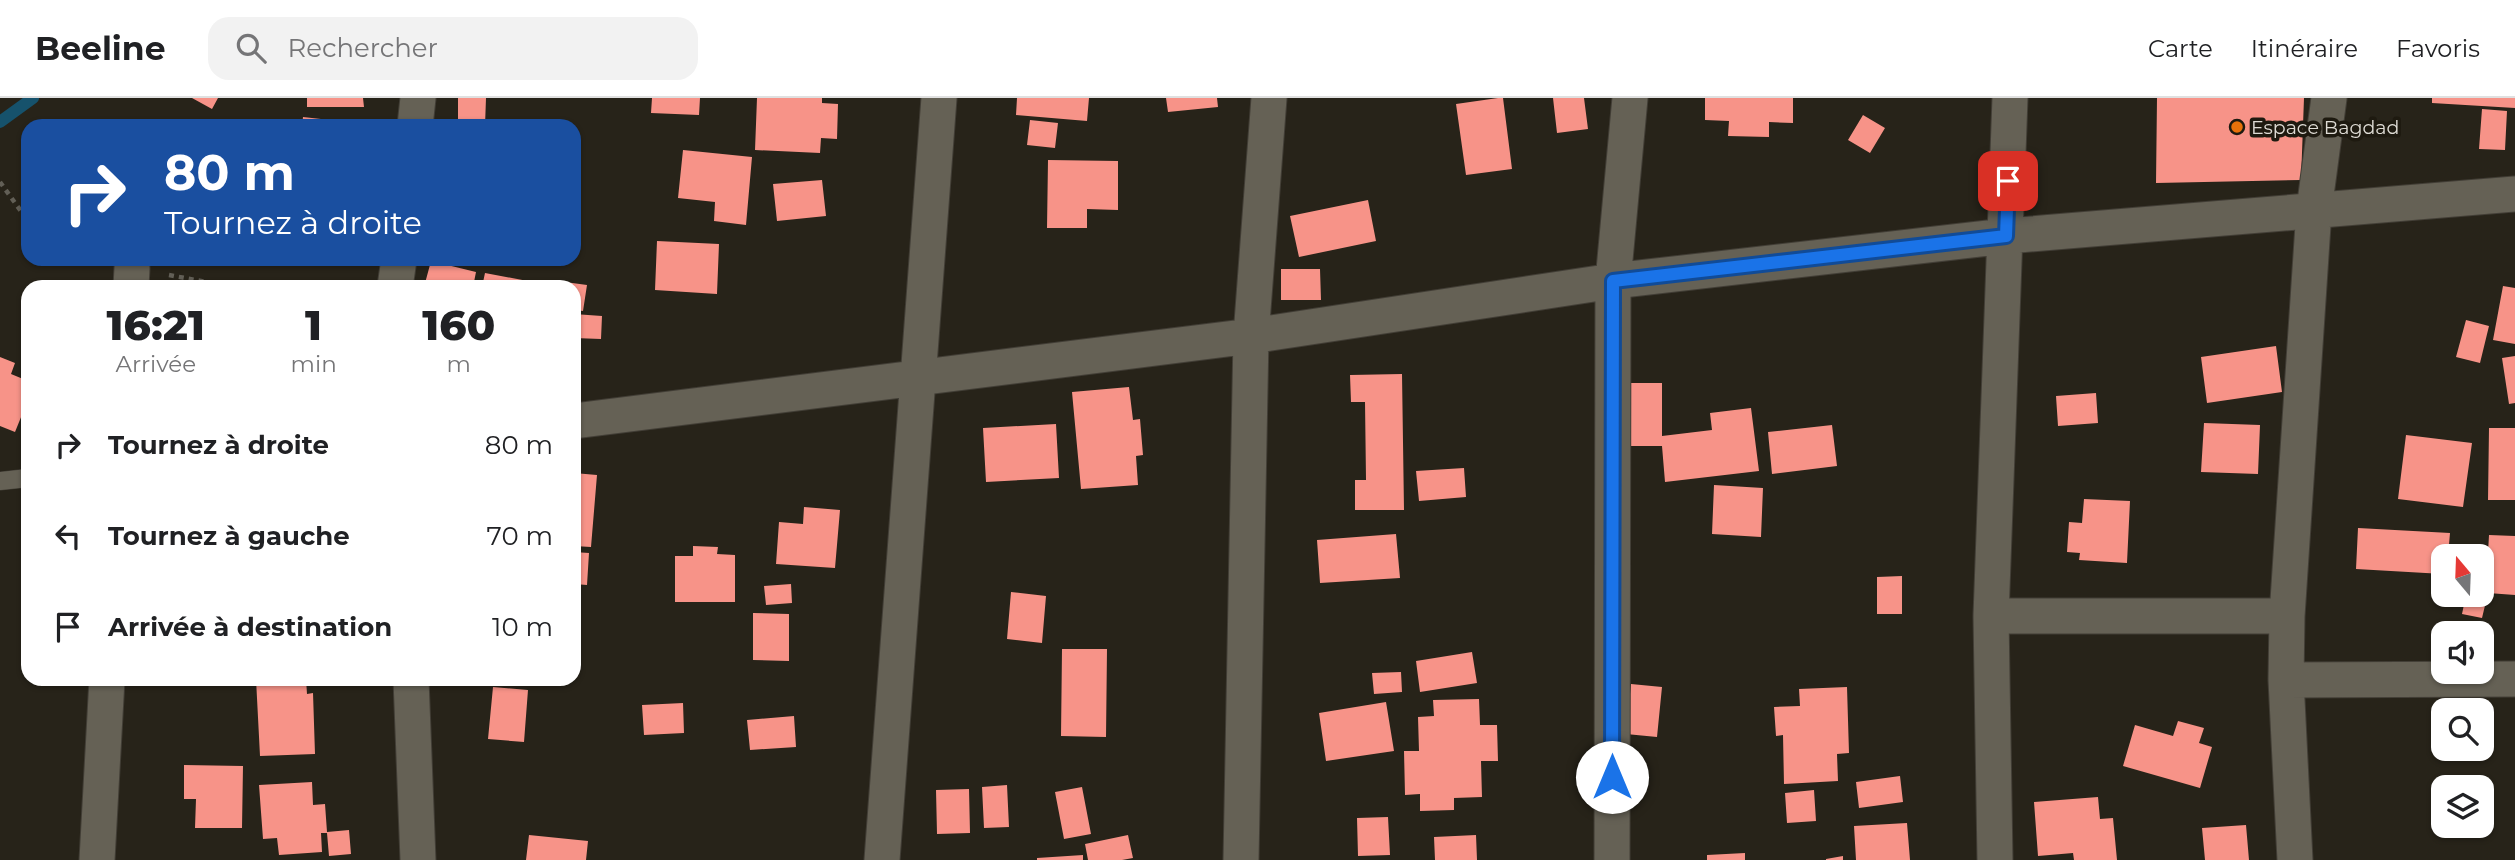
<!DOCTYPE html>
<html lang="fr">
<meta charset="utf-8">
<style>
body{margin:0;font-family:Montserrat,sans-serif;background:#f2f2f2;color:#202124;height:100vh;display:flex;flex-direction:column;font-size:26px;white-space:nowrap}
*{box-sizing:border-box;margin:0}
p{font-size:23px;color:#757577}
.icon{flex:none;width:38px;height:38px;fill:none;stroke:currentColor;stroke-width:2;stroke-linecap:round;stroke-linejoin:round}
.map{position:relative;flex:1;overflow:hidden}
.sheet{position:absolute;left:21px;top:182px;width:560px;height:406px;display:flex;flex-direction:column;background:#fff;border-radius:21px;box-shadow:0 2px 5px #0004}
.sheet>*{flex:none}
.top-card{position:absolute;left:21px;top:21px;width:560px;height:147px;border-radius:21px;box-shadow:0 2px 5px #0004;background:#1a4fa0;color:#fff;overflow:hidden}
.needle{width:46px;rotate:341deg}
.controls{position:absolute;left:2431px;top:446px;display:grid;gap:14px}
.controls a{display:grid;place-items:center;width:63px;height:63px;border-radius:14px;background:#fff;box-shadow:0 2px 5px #0004;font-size:35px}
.pin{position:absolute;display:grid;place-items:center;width:60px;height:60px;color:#fff;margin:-30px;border-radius:14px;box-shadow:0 4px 10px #0006}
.me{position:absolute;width:77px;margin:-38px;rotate:0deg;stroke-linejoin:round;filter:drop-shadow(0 0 5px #0008)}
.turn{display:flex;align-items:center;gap:24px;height:147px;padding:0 28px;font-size:32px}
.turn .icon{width:91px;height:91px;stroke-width:2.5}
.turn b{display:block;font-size:49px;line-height:60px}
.eta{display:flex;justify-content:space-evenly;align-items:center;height:119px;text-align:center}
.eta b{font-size:42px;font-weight:800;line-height:49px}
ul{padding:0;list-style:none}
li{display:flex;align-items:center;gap:21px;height:91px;padding:0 28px}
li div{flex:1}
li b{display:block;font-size:26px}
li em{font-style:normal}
header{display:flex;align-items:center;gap:42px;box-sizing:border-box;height:98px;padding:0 35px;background:#fff;border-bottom:2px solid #e0e0e0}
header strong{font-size:33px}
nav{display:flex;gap:38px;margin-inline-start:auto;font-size:24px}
.search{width:490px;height:63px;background:#f2f2f2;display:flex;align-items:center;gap:18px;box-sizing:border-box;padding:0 24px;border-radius:21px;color:#757577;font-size:26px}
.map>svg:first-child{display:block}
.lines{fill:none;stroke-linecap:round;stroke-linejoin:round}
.stream{stroke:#16526c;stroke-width:12}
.building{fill:#f79388}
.service-casing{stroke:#423e36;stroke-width:19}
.minor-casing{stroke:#423e36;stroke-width:37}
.path{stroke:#625f56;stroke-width:4.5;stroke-dasharray:5 5;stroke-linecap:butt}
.service{stroke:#656155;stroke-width:18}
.minor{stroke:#656155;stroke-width:35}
.route-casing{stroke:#114b97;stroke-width:18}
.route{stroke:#1a73e8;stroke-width:12}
.food-dot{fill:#e8710a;stroke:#1e1a10;stroke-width:2.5}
.labels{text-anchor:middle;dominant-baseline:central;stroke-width:7;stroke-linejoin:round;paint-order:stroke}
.poi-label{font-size:19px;fill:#dfdcd5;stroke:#1e1a10;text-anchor:start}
</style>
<header>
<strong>Beeline</strong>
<div class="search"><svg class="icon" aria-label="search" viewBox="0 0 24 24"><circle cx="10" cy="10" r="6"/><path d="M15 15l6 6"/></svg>Rechercher</div>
<nav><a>Carte</a><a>Itinéraire</a><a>Favoris</a></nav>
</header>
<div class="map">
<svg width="2515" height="762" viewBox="0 0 2515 762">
<rect width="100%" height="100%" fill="#272319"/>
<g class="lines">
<path class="stream" d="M0,24L33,0"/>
</g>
<path class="building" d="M192,0H218L212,11Z
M307,0H363L364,9H307Z
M458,0H486L485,28H458Z
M652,0H700L699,17L651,15Z
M757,0H822V5L838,6L837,41L821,40L820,55L755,52Z
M1017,0H1089L1087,23L1016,17Z
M1166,0H1217L1218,9L1168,14Z
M1498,0H1503L1512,71L1466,77L1456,6Z
M1553,0H1584L1588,31L1557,35Z
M1705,0H1793V25L1769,24V39L1728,38L1729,23L1705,22Z
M2157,0H2304L2301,82L2156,85Z
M2432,0H2515V10L2432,5Z
M2482,11L2507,13L2505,52L2479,51Z
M1863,17L1885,30L1870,55L1848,42Z
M303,19L348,24L347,28H302Z
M1030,22L1058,25L1055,50L1027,47Z
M683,52L752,59L746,127L714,123L715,104L678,100Z
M1048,62L1118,63V112L1087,111V130H1047Z
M822,82L826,118L777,123L773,86Z
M1368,102L1376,143L1299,159L1290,118Z
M657,143L719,146L717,196L655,192Z
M431,163L476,174L473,189H424Z
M1281,171H1320L1321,202H1281Z
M485,175L554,188V189H482Z
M565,184L587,187L583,213L574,212V189H564Z
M2503,188L2515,190V246L2493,242Z
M574,216L602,218L601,241L574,240Z
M2466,222L2489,228L2480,265L2456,259Z
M2276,248L2282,294L2207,305L2201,259Z
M2515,258V305L2509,306L2502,260Z
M0,259L15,265L11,276L28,283V302L15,334L0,328Z
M1402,276L1404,412H1355V382H1366L1365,304H1351L1350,277Z
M1623,285H1662V338L1712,332L1710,315L1751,310L1759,373L1665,384L1662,348H1623Z
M1129,289L1133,322L1140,321L1143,357L1136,358L1138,387L1081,391L1072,294Z
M2096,295L2098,325L2058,328L2056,298Z
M2204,325L2260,327L2258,376L2201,374Z
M1056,326L1059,380L986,384L983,330Z
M1832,327L1837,368L1772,376L1768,334Z
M2489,330H2515V402H2488Z
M2406,337L2472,345L2463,409L2398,401Z
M1464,370L1466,399L1419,403L1416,373Z
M574,375L597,377L591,449L574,448Z
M1714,387L1763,390L1761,439L1712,436Z
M2084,401L2130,403L2127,465L2079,462L2080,455L2067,454L2069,424L2082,425Z
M804,409L840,412L835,470L776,466L779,424L803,426Z
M2358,430L2450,435L2448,458H2443V476L2356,471Z
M1396,436L1400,480L1320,485L1317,442Z
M2489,437L2515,438V497L2488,495L2482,520L2462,516L2466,497H2482V489L2486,490Z
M693,448L718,449L717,456L735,457V504H675V458H693Z
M574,454L589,455L587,487L574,486Z
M1902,478V516H1877V479Z
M791,486L792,505L766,507L764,488Z
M1011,494L1046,498L1042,545L1007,541Z
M753,515L789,516V563L753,562Z
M1062,551H1107L1106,639L1061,638Z
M1472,554L1477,585L1420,594L1416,563Z
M1401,574L1402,594L1374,596L1372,575Z
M256,581H306L307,596L313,595L315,656L260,658Z
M344,581H374V585L344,583Z
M1631,586L1662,589L1657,639L1626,636Z
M493,589L528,592L524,644L488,641Z
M1847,589L1849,655L1837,656L1838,683L1784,686L1783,637L1776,638L1774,609L1800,608L1799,591Z
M1479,601L1480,627H1497L1498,663H1481L1482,699L1454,700V712L1420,713V696L1405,697L1404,653H1419L1418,619L1434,618L1433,602Z
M1386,604L1394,653L1326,663L1319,615Z
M683,605L684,635L644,637L642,607Z
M794,618L796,649L750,652L747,622Z
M2178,623L2204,630L2199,645L2212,649L2200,690L2123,668L2135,627L2173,638Z
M184,667L243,668L242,730H195L196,701H184Z
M1900,678L1903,704L1859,710L1856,684Z
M312,684L313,707L325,706L327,734L349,732L351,756L329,758L327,735H321L322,754L279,757L277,740L263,741L259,687Z
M1007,687L1009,729L984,730L982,689Z
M1082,689L1091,736L1064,741L1055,694Z
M969,691L970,735L937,736L936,692Z
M1814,692L1816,723L1787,725L1785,695Z
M2098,699L2100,721L2113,720L2117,762H2074L2073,755L2038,758L2034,704Z
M1388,719L1390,757L1358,758L1357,720Z
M1907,725L1910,762H1856L1854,728Z
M2246,727L2249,762H2205L2202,730Z
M529,737L588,743L586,762H526Z
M1128,737L1133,760L1122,762H1088L1085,746Z
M1476,737L1477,762H1435L1434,739Z
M1745,755V762H1707V757Z
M1083,757V762H1037V760Z
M1843,758V762H1826V761Z"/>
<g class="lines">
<defs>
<path id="service" d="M0,383L28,380"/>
<path id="minor" d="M415,28L418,0
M131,189L132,170
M395,189L399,161
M574,323L1251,238L1613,183L2006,138L2515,96
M1991,518H2287
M411,581L418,762
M2286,582L2515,581
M97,762L107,581
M882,762L939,0
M1241,762L1251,238L1269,0
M1612,762L1613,183L1630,0
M1995,762L1991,518L2010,0
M2295,762L2286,582L2287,518L2314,112L2329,0"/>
</defs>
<use href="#service" class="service-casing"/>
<use href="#minor" class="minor-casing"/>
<path class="path" d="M0,84L28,123
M169,177L233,189"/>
<use href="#service" class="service"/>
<use href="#minor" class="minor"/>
</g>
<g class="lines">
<defs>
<path id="route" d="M1612,679L1613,183L2006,138L2008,83"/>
</defs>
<use href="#route" class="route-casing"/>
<use href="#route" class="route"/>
</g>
<circle class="food-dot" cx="2237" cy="29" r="7"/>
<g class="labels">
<g class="poi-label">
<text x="2251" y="29">Espace Bagdad</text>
</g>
</g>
</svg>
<div class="controls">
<a><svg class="needle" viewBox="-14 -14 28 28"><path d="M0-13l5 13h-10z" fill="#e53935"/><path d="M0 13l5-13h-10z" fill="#757577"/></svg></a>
<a><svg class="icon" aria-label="sound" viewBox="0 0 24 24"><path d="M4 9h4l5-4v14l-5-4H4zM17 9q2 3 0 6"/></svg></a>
<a><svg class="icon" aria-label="search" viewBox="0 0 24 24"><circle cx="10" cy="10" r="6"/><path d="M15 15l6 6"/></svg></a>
<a><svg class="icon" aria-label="layers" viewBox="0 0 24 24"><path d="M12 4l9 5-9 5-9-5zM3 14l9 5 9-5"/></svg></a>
</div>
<div class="pin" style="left:2008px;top:83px;background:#d93025"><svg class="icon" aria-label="arrive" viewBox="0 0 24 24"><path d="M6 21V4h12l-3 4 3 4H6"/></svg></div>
<svg class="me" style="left:1612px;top:679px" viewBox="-20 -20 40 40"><circle r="19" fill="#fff"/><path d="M0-13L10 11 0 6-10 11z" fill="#1a73e8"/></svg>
<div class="top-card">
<div class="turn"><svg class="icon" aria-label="right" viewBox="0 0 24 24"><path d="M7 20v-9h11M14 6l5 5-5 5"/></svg><div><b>80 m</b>Tournez à droite</div></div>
</div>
<section class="sheet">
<div class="eta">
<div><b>16:21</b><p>Arrivée</p></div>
<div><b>1</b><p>min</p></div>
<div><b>160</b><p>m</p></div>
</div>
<ul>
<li><svg class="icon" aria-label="right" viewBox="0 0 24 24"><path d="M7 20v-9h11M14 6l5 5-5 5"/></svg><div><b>Tournez à droite</b></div><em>80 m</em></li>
<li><svg class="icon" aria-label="left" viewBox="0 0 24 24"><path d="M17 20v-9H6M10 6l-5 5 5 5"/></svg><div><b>Tournez à gauche</b></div><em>70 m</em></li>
<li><svg class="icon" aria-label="arrive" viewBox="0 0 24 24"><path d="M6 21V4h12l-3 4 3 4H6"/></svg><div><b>Arrivée à destination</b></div><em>10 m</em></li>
</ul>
</section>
</div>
